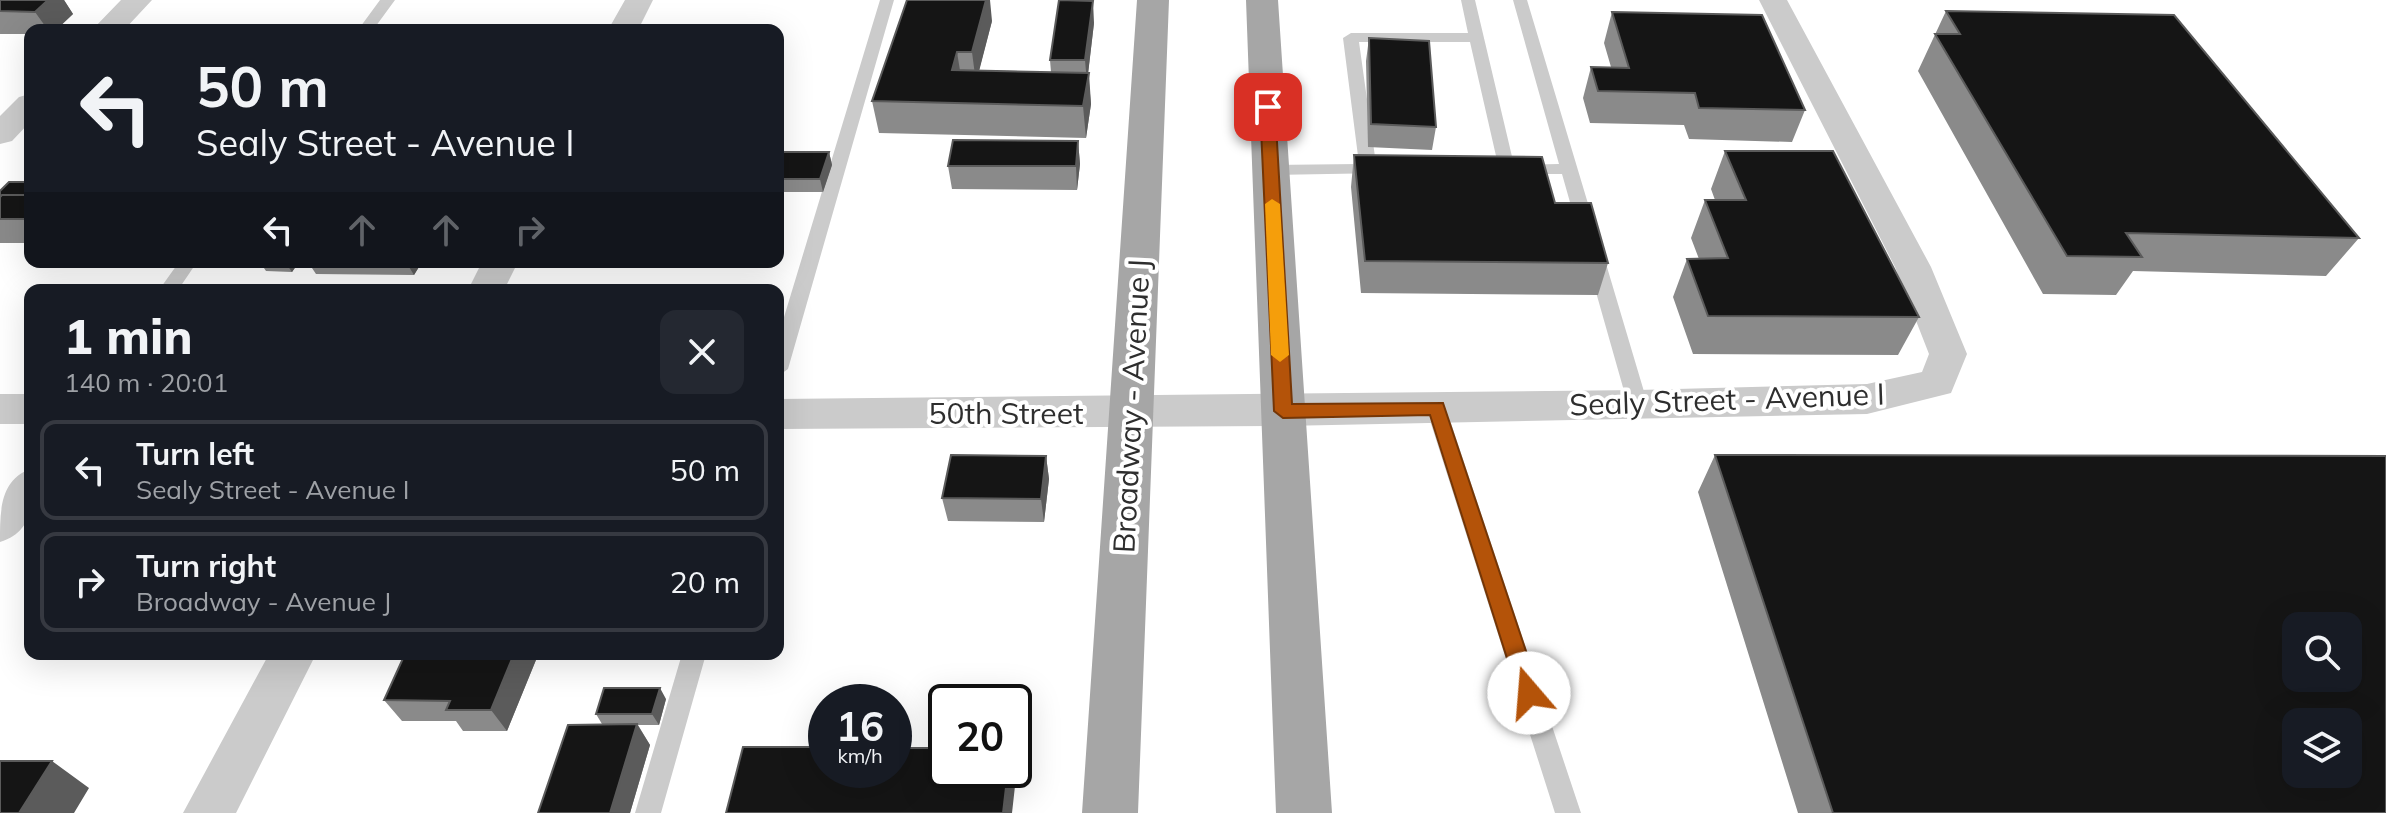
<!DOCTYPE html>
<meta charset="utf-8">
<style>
body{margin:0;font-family:Mulish,sans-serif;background:#242831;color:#f1f3f6;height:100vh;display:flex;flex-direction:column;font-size:30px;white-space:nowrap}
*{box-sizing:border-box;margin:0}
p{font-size:26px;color:#9ea1a6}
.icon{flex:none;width:44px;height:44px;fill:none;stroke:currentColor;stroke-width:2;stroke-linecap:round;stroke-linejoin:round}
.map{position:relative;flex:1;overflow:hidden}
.details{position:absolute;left:24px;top:284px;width:760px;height:376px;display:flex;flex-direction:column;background:#171b24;border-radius:16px;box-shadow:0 8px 32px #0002}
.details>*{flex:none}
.top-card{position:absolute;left:24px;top:24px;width:760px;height:244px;border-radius:16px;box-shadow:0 8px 32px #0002;background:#171b24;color:#f1f3f6;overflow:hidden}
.fabs{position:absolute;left:2282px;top:612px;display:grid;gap:16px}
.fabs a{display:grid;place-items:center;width:80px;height:80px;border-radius:16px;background:#171b24;box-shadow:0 8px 32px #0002;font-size:40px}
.speed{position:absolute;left:808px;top:684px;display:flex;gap:16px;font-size:40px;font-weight:700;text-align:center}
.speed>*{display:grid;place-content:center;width:104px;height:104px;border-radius:50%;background:#171b24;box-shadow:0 8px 32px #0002;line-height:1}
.speed small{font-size:20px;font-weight:400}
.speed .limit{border:4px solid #111;border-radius:12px;background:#fff;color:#111}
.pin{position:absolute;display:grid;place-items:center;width:68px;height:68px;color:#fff;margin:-34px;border-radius:16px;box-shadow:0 4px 12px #0006}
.me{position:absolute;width:88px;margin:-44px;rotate:342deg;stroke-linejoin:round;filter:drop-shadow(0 0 6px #0008)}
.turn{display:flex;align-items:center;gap:28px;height:168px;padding:0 40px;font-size:36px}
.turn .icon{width:104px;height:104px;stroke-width:2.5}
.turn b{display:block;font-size:56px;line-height:68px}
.lanes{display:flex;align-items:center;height:76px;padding:0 40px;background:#0003;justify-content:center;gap:40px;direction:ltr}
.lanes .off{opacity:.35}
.round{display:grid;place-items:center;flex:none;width:84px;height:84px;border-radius:16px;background:#242831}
.overview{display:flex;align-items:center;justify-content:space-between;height:136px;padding:0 40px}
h1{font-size:48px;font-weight:800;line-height:60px}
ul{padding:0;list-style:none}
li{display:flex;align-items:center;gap:24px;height:100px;margin:0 16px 12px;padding:0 24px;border:4px solid #363941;border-radius:16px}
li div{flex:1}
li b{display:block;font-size:30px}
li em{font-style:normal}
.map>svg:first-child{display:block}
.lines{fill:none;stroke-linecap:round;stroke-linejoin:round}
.lane{fill:#cbcbcb;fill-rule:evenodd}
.street{fill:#cbcbcb;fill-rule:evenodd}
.primary{fill:#a6a6a6;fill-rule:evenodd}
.wall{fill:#8a8a8a}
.shaded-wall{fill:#5b5b5b}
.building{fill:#151515;stroke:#5b5b5b;stroke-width:2;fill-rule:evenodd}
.route{fill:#b45309;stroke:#753606;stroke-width:2}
.slow{fill:#f59e0b}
.labels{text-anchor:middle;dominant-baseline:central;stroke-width:8;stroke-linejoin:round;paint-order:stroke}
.street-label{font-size:30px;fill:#2e2e2e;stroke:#fff}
</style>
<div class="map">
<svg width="2386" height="813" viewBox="0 0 2386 813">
<rect width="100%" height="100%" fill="#fff"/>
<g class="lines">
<path class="lane" d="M380,0H395L373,30H358Z
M880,0H894L788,369L778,376V337Z
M1461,0H1475L1514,165L1559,164L1513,0H1527L1595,227L1592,231H1580L1577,227L1562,174H1507L1499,169L1470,42H1359L1376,164L1385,165L1387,169L1385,173L1271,175L1263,170L1271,165L1359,164L1343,38L1351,33H1468Z
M1595,251L1604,257L1648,405L1645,410H1631L1628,405L1586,257Z
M179,262H197L178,290H159Z
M1436,401L1443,403L1446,408L1581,813H1555L1426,408L1429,403Z
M682,654H706L661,813H635Z"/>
<path class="street" d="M121,0H152L124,30H92Z
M625,0H653L638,30H608Z
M1759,0H1787L1931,267L1967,354L1951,393L1867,414L1283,426L778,429V399L1638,390L1867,384L1922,372L1929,354L1895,267Z
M30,94V122L12,141L0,144V116L19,97Z
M482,262H518L504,290H468Z
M0,394H30V424H0Z
M30,469C30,501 37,530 0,542C0,510 0,481 30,469Z
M269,654H316L236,813H183Z"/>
<path class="primary" d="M1137,0H1169L1138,813H1082Z
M1246,0H1278L1332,813H1276Z"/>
</g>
<path class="wall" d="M0,0H64L73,14L56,30H30V34H0Z
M1946,11L2359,238L2326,276L2133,271L2116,295L2043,294L1918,71Z
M1612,12L1805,110L1792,142L1689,139L1684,125L1590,123L1583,98L1591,67H1611L1604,43Z
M992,21L979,70L1051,72L1050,60L1094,23L1088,73L1091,104L1086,138L879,133L872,101Z
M1369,38L1436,127L1432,150L1368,147L1366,61Z
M1078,141L1080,164L1077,190L952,189L948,166Z
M1725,151L1919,317L1898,355L1693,354L1673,297L1687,259H1699L1691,238L1705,200H1715L1711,189Z
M778,152H829L832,165L823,192H778Z
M1354,155L1555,203L1608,263L1598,295L1361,293L1351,187Z
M30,182V243H0V191Z
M260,262H299L292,272L266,271Z
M308,262H422L414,275L316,274Z
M1715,455L2386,813H1798L1698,492Z
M1046,456L1049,479L1044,522L948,521L942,498Z
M538,655L507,731H463L456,721H402L384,700Z
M666,699L659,725H638L650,745L630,813H538L602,724L596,714Z"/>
<path class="shaded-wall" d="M48,0H64L73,14L56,30H48L35,12Z
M986,0H990L992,21L976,83L972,52Z
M1093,1L1094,23L1087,83L1085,60Z
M957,52L962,83L952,70Z
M1089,73L1091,104L1086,138L1083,106Z
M1078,141L1080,164L1077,190L1076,166Z
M829,152L832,165L823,192L820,179Z
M285,262H299L292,272Z
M406,262H422L414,275Z
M1046,456L1049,479L1044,522L1041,499Z
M514,654L538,655L507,731L491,710Z
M660,688L666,699L659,725L652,714Z
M637,724L650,745L630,813H610Z
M52,761L89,788L74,813H19Z
M1014,765L1016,777L1012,813H1003L1008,770H1014Z"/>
<path class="building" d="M0,0H48L35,12L0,11Z
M907,0H986L972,52H957L952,70L1089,73L1083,106L872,101Z
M1059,0L1093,1L1085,60H1050Z
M1946,11L2174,15L2359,238L2126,233L2142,257L2067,256L1935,34H1960Z
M1612,12L1762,15L1805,110L1699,108L1695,93L1598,91L1591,67L1629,68Z
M1369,38L1429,41L1436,127L1371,124Z
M953,140L1078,141L1076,166H948Z
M1725,151H1833L1919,317L1708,316L1687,259L1728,258L1705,200H1746Z
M778,152H829L820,179H778Z
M1354,155L1542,157L1555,203H1591L1608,263L1365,261Z
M9,182H30V195H2L0,197V191Z
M2,195H30V219H0V197Z
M951,455L1046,456L1041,499L942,498Z
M1715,455L2386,456V813H1833ZM2296,626H2348V678H2296ZM2296,722H2348V774H2296Z
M405,654H514L491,710H446L450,701L384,700Z
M604,688H660L652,714H596Z
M637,724L610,813H538L568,725Z
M743,747H826V770H894V748H946V770H1008L1003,813H726Z
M0,761H52L19,813H0Z"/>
<path class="route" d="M1268,103L1275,107L1292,404L1443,403L1540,693L1537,699L1529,702L1522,699L1518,693L1430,415L1283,418L1274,411L1260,107Z"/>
<path class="slow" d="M1272,199L1280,204L1289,355L1280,362L1271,355L1265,204Z"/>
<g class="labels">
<g class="street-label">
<text transform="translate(1727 399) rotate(-2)">Sealy Street - Avenue I</text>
<text transform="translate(1131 406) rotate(-87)">Broadway - Avenue J</text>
<text x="1006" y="413">50th Street</text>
</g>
</g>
</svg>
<div class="fabs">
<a><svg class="icon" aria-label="search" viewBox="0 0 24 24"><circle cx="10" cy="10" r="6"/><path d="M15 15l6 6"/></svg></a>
<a><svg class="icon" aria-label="layers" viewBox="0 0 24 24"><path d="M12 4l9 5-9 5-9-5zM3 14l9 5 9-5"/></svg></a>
</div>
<div class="speed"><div>16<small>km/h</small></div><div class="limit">20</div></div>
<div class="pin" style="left:1268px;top:107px;background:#d93025"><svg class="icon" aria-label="arrive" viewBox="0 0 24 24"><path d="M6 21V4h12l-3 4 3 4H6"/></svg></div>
<svg class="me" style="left:1529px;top:693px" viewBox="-20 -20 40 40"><circle r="19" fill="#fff"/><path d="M0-13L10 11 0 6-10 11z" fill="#b45309"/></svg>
<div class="top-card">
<div class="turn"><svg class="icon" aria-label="left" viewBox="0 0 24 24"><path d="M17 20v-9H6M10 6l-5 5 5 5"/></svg><div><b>50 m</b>Sealy Street - Avenue I</div></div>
<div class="lanes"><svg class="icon" aria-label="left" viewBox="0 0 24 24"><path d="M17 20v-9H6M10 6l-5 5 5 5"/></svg><svg class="icon off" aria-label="ahead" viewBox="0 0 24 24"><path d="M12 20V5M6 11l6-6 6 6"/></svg><svg class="icon off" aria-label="ahead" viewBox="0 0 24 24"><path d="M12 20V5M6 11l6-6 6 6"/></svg><svg class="icon off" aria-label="right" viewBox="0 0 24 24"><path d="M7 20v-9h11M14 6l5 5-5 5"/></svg></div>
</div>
<section class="details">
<div class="overview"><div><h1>1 min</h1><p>140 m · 20:01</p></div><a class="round"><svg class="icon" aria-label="close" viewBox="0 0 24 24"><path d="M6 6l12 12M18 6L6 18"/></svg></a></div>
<ul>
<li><svg class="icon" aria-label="left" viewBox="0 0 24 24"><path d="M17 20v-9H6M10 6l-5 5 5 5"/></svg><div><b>Turn left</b><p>Sealy Street - Avenue I</p></div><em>50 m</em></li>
<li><svg class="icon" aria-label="right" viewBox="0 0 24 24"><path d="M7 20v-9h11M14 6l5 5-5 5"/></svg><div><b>Turn right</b><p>Broadway - Avenue J</p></div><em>20 m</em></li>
</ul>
</section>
</div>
